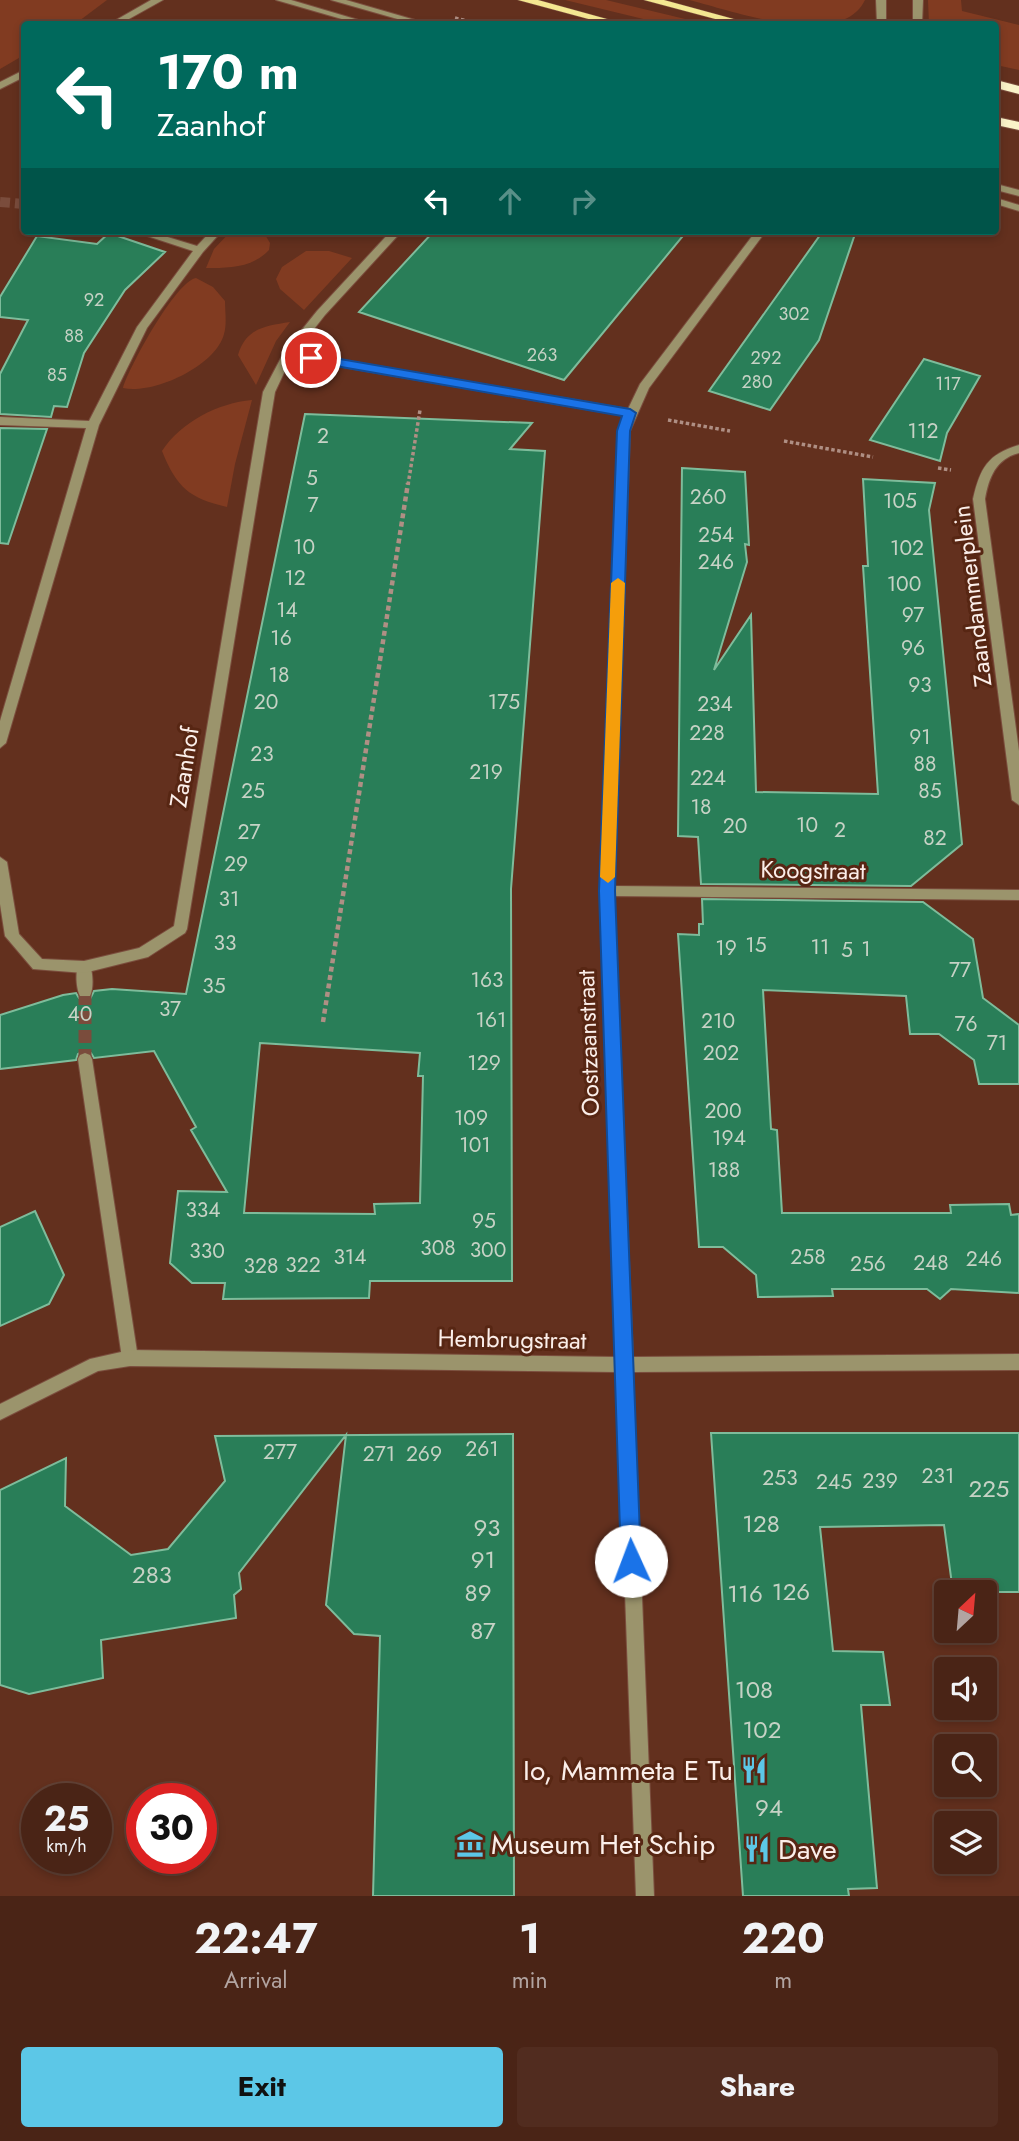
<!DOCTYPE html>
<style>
body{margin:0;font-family:Jost,sans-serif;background:#512c1f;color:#f1f3f6;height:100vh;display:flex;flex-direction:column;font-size:26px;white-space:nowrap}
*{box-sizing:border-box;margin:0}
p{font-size:23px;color:#b2a4a1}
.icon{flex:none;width:38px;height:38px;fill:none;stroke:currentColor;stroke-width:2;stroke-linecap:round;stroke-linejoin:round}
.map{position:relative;height:1896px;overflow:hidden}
.details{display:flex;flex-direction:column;background:#4a2416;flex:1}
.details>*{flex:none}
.guide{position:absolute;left:21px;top:21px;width:978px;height:214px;border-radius:7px;box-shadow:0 4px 10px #0003,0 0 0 2px #614135;background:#00695c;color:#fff;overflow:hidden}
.needle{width:46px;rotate:26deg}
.controls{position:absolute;left:934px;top:1580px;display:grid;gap:14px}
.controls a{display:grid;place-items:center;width:63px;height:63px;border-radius:7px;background:#4a2416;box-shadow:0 4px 10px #0003,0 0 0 2px #614135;font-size:35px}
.speed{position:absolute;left:21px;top:1783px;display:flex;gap:14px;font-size:35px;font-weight:700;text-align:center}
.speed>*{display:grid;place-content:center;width:91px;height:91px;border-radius:50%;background:#4a2416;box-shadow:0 4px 10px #0003,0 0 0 2px #614135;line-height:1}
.speed small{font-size:18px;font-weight:400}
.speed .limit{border:10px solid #d22;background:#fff;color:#111}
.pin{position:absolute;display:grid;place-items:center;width:60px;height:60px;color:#fff;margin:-30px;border:4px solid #fff;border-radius:50%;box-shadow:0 2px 7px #0007}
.me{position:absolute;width:77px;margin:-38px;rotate:358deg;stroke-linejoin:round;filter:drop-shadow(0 0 5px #0008)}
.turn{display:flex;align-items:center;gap:24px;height:147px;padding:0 21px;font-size:32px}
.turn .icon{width:91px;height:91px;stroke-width:2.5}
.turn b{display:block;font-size:49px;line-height:60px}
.lanes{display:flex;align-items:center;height:66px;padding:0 21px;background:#0003;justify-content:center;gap:35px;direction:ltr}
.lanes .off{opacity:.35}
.eta{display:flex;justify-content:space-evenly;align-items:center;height:119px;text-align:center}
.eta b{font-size:42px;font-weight:700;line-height:49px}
.cta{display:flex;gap:14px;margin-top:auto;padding:14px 21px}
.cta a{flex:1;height:80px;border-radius:7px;background:#5cc7e7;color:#111;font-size:28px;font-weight:700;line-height:80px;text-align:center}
.cta a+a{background:#512c1f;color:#f1f3f6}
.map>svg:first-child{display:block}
.green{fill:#813b21}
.building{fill:#297e58;stroke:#7ebc9b;stroke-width:2;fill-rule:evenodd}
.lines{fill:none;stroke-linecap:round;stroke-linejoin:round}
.pedestrian-tunnel{stroke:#7a4c3c;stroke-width:13;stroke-dasharray:13 6;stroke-linecap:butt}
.minor-tunnel{stroke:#7a4c3c;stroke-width:10;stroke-dasharray:10 5;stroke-linecap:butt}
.pedestrian-casing{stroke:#7b4e3e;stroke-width:2}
.minor-casing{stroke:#7b4e3e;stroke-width:2}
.tertiary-casing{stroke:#7b4e3e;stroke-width:2}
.primary-casing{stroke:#7b4e3e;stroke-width:1}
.trunk-casing{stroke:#7b4e3e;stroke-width:2}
.path-far1{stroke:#af8f84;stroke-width:3.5;stroke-dasharray:3.5 2.5;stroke-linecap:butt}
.path{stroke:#af8f84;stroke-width:4.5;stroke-dasharray:5 3.5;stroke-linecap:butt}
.pedestrian{fill:#9b946c;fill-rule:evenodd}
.minor{fill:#9b946c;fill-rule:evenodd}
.tertiary{fill:#9b946c;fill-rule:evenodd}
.primary{fill:#f4e791;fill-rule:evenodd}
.trunk{fill:#faf3c8;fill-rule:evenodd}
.route{fill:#1a73e8;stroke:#114b97;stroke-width:2}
.slow{fill:#f59e0b}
.labels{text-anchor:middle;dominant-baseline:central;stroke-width:6;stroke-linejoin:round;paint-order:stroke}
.far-number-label{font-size:18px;fill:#c6d2c5}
.number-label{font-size:21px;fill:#c6d2c5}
.street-label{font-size:24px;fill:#fbeee9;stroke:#572613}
.near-number-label{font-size:24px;fill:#c6d2c5}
.near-poi-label{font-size:28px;fill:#fbeee9;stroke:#572613;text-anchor:start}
</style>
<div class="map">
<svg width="1019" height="1896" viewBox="0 0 1019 1896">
<rect width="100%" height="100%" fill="#63301e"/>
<path class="green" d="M0,0H107L75,24H24V55L0,69Z
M565,0H606L706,24H664Z
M689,0H865C841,51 730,10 689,0Z
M928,0H961L962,11L1019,25V70L996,65V24H929Z
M231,231L264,233L270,243L269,250C252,268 229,268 206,268L214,249Z
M306,251H329L352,258L304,310L280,289L276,279L282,267Z
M196,278L213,287L225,301C225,311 227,324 224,334C216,366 153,395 123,388C129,367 176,281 196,278Z
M290,322L276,341L256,385L238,355C246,328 265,326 290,322Z
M252,400L235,464L227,507C189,498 177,488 162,451C181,422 218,403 252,400Z"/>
<path class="building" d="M434,231H687L564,380L359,312Z
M823,231H856L819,340L770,410L709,391Z
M109,233L165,252L125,290L84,353L67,407L54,406L51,417L0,414V374L28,320L0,317V297L37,236L97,244Z
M924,359L980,376L947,433L940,461L870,440Z
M305,414L532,423L510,449L545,451L511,889L512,1281H370L369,1298L223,1299L225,1283H192L170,1263L178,1191L227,1192L191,1130L196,1127L154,1051L94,1058L91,1053L84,1051L78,1054L76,1060L0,1069V1015L63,995L76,993L79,998L90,999L94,991L112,989L186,994ZM260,1043L420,1053L418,1076H423L420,1203L374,1204L375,1214L244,1213Z
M0,428L47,429L8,544L0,543Z
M682,468L745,472L749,545L745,544L747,562L714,670L751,615L756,792L878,794L863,566H868L863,479L935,483L929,510L962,844L911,886L701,884L698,837L678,836Z
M702,899L923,902L973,939L983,998L1019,1025V1084H979L974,1060L939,1034H910L906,996L763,990L771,1129L777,1130L782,1213H951L950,1205L1009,1204L1011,1215L1019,1214V1293L951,1289L940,1299L927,1289H832L833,1296L758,1297L756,1275L723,1247H699L678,934L699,935V924H703Z
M35,1211L64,1275L49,1304L0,1326V1227Z
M711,1433H1019V1592H953L944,1525L820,1527L833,1651L883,1652L890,1705H861L877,1888L848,1889L849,1896H743Z
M513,1434L514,1896H373L380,1636L354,1634L326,1605L346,1435L239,1573L241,1589L234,1595L236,1618L101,1640L103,1678L29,1694L0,1685V1490L66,1458L65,1506L131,1555L168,1549L225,1481L215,1436Z"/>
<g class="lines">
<path class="pedestrian-tunnel" d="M85,992V1059"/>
<path class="minor-tunnel" d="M0,202L24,204"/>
<defs>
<path id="pedestrian" d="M84,961L89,963C93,971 94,988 90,996H80C76,988 75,971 79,963Z
M85,1053L90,1055L92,1059L138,1358L136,1363L130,1366L124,1363L122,1358L78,1059L80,1055Z"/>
<path id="minor" d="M151,0H163L120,24H109Z
M876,0H886V24H877Z
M913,0H923L922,24H913Z
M24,70V77L0,89V82Z
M132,231H148L197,246L211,231H222L203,252L147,328L99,425L6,743L0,748V721L86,428L0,425V417L89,421L137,327L193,251Z
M391,231H402L325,315L296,352L628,409L640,384L756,231H766L649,388L630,431L614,886L1019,890V900L614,896L633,1357L1019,1354V1370L633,1372L654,1896H636L617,1372L130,1366L98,1371L0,1420V1404L90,1359L130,1350L617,1357L600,891L618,431L625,416L291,358L275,392L187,929L185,933L148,957L84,973L33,969L5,936L0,904V857L7,862L19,934L42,959L84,961L139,948L174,926L263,392L284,352L317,311Z
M1019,445V453C996,459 989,477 985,499L1019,751V805L1012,800L973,499C980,468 988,454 1019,445Z"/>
<path id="tertiary" d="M276,0H291L372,24H359Z
M331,0H346L429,24H415Z
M996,184L1019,190V196L996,190Z
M996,198L1019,205V211L996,204Z"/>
<path id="primary" d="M518,0H538L625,24H607Z
M644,0H664L752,24H734Z"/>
<path id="trunk" d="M996,80L1019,86V94L996,88Z
M996,117L1019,122V130L996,125Z"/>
</defs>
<use href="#pedestrian" class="pedestrian-casing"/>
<use href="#minor" class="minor-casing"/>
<use href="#tertiary" class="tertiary-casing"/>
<use href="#primary" class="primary-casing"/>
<use href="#trunk" class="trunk-casing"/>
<path class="path-far1" d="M455,18L479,24
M668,420L730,431
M784,441L873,457
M938,468L951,470
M408,485L420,410"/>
<path class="path" d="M323,1022L408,483"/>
<use href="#pedestrian" class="pedestrian"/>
<use href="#minor" class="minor"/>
<use href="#tertiary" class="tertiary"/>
<use href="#primary" class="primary"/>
<use href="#trunk" class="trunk"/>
</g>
<path class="route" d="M311,354L630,409L636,413L630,431L615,891L641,1561L638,1568L631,1571L624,1568L621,1561L599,891L617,431L622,416L307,361L305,358Z"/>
<path class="slow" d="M618,578L625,583L615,877L608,883L600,877L611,583Z"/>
<defs>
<symbol id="restaurant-bare" viewBox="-9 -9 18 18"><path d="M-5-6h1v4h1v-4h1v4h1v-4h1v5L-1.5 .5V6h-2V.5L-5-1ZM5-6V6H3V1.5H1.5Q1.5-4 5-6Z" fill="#5cc7e7" stroke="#572613" stroke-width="2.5" paint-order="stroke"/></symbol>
<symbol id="museum-bare" viewBox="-9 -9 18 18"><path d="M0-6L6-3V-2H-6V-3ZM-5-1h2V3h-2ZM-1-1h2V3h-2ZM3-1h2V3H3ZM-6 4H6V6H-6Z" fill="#5cc7e7" stroke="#572613" stroke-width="2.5" paint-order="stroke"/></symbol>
</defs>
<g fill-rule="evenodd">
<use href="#restaurant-bare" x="735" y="1751" width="38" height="38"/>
<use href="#museum-bare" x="451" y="1825" width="38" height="38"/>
<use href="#restaurant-bare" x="738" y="1830" width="38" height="38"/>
</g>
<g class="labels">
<g class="far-number-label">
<text x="94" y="300">92</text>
<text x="794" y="314">302</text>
<text x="74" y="336">88</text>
<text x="542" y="355">263</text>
<text x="766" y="358">292</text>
<text x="57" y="375">85</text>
<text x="757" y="382">280</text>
<text x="948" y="384">117</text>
</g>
<g class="number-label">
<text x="923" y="431">112</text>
<text x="323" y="436">2</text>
<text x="312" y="478">5</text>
<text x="708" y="497">260</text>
<text x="900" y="501">105</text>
<text x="313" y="505">7</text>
<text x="716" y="535">254</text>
<text x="304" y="547">10</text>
<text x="907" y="548">102</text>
<text x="716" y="562">246</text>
<text x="295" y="578">12</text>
<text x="904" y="584">100</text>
<text x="287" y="610">14</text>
<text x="913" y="615">97</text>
<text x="281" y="638">16</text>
<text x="913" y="648">96</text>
<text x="279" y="675">18</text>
<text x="920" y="685">93</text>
<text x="266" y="702">20</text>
<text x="504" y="702">175</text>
<text x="715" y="704">234</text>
<text x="707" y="733">228</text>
<text x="920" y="737">91</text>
<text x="262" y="754">23</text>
<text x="925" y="764">88</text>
<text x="486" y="772">219</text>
<text x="708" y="778">224</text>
<text x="253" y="791">25</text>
<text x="930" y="791">85</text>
<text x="701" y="807">18</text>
<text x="807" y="825">10</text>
<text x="735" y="826">20</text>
<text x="840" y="830">2</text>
<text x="249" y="832">27</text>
<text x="935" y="838">82</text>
<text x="236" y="864">29</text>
<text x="229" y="899">31</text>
<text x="225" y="943">33</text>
<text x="756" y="945">15</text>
<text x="820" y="947">11</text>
<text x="726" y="948">19</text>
<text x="866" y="949">1</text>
<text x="847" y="950">5</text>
<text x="960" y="970">77</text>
<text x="487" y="980">163</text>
<text x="214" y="986">35</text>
<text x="170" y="1009">37</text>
<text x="80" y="1014">40</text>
<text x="491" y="1020">161</text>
<text x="718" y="1021">210</text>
<text x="966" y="1024">76</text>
<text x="997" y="1043">71</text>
<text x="721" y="1053">202</text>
<text x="484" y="1063">129</text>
<text x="723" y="1111">200</text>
<text x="471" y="1118">109</text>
<text x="729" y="1138">194</text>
<text x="475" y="1145">101</text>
<text x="724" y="1170">188</text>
<text x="203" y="1210">334</text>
<text x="484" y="1221">95</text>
<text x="438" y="1248">308</text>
<text x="488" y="1250">300</text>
<text x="207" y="1251">330</text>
<text x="350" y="1257">314</text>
<text x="808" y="1257">258</text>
<text x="984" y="1259">246</text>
<text x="931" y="1263">248</text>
<text x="868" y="1264">256</text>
<text x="303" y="1265">322</text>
<text x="261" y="1266">328</text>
<text x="482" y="1449">261</text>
<text x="280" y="1452">277</text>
<text x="379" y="1454">271</text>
<text x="424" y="1454">269</text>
<text x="938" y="1476">231</text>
<text x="780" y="1478">253</text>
<text x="880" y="1481">239</text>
<text x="834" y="1482">245</text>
</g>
<g class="street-label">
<text transform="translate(972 596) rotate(-97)">Zaandammerplein</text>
<text transform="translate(184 767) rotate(-81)">Zaanhof</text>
<text transform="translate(813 870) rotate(1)">Koogstraat</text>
<text transform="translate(588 1043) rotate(-92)">Oostzaanstraat</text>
<text transform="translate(512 1339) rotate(1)">Hembrugstraat</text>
</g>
<g class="near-number-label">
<text x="989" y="1488">225</text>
<text x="761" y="1523">128</text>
<text x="487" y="1527">93</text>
<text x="483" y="1559">91</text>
<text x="152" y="1574">283</text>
<text x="791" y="1591">126</text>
<text x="478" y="1592">89</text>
<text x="745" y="1593">116</text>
<text x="483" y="1630">87</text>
<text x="754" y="1689">108</text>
<text x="762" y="1729">102</text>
<text x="769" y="1807">94</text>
</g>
<g class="near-poi-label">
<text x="733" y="1770" text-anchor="end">Io, Mammeta E Tu</text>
<text x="491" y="1844">Museum Het Schip</text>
<text x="778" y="1849">Dave</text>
</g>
</g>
</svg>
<div class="controls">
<a><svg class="needle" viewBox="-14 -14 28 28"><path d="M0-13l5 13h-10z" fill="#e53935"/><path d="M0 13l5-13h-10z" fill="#b2a4a1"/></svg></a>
<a><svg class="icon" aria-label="sound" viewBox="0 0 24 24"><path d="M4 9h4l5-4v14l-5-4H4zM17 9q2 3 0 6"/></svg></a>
<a><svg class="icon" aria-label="search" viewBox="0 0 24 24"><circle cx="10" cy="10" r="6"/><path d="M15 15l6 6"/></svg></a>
<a><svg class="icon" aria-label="layers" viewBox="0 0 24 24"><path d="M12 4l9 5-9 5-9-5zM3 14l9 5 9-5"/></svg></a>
</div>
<div class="speed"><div>25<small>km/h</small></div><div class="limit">30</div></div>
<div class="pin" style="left:311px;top:358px;background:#d93025"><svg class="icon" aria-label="arrive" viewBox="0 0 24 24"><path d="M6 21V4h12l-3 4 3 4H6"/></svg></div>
<svg class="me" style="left:631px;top:1561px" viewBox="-20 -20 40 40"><circle r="19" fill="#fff"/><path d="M0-13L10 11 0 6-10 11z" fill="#1a73e8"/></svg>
<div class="guide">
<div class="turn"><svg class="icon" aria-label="left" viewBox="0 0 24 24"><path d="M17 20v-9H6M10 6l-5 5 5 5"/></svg><div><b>170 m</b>Zaanhof</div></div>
<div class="lanes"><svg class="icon" aria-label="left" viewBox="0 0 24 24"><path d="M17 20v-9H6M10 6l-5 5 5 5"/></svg><svg class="icon off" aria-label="ahead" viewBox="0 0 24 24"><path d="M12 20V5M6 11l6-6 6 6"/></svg><svg class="icon off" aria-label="right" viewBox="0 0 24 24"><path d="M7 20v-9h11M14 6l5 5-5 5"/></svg></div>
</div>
</div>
<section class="details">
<div class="eta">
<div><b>22:47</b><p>Arrival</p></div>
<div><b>1</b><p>min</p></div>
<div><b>220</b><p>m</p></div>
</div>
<div class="cta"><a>Exit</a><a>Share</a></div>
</section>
